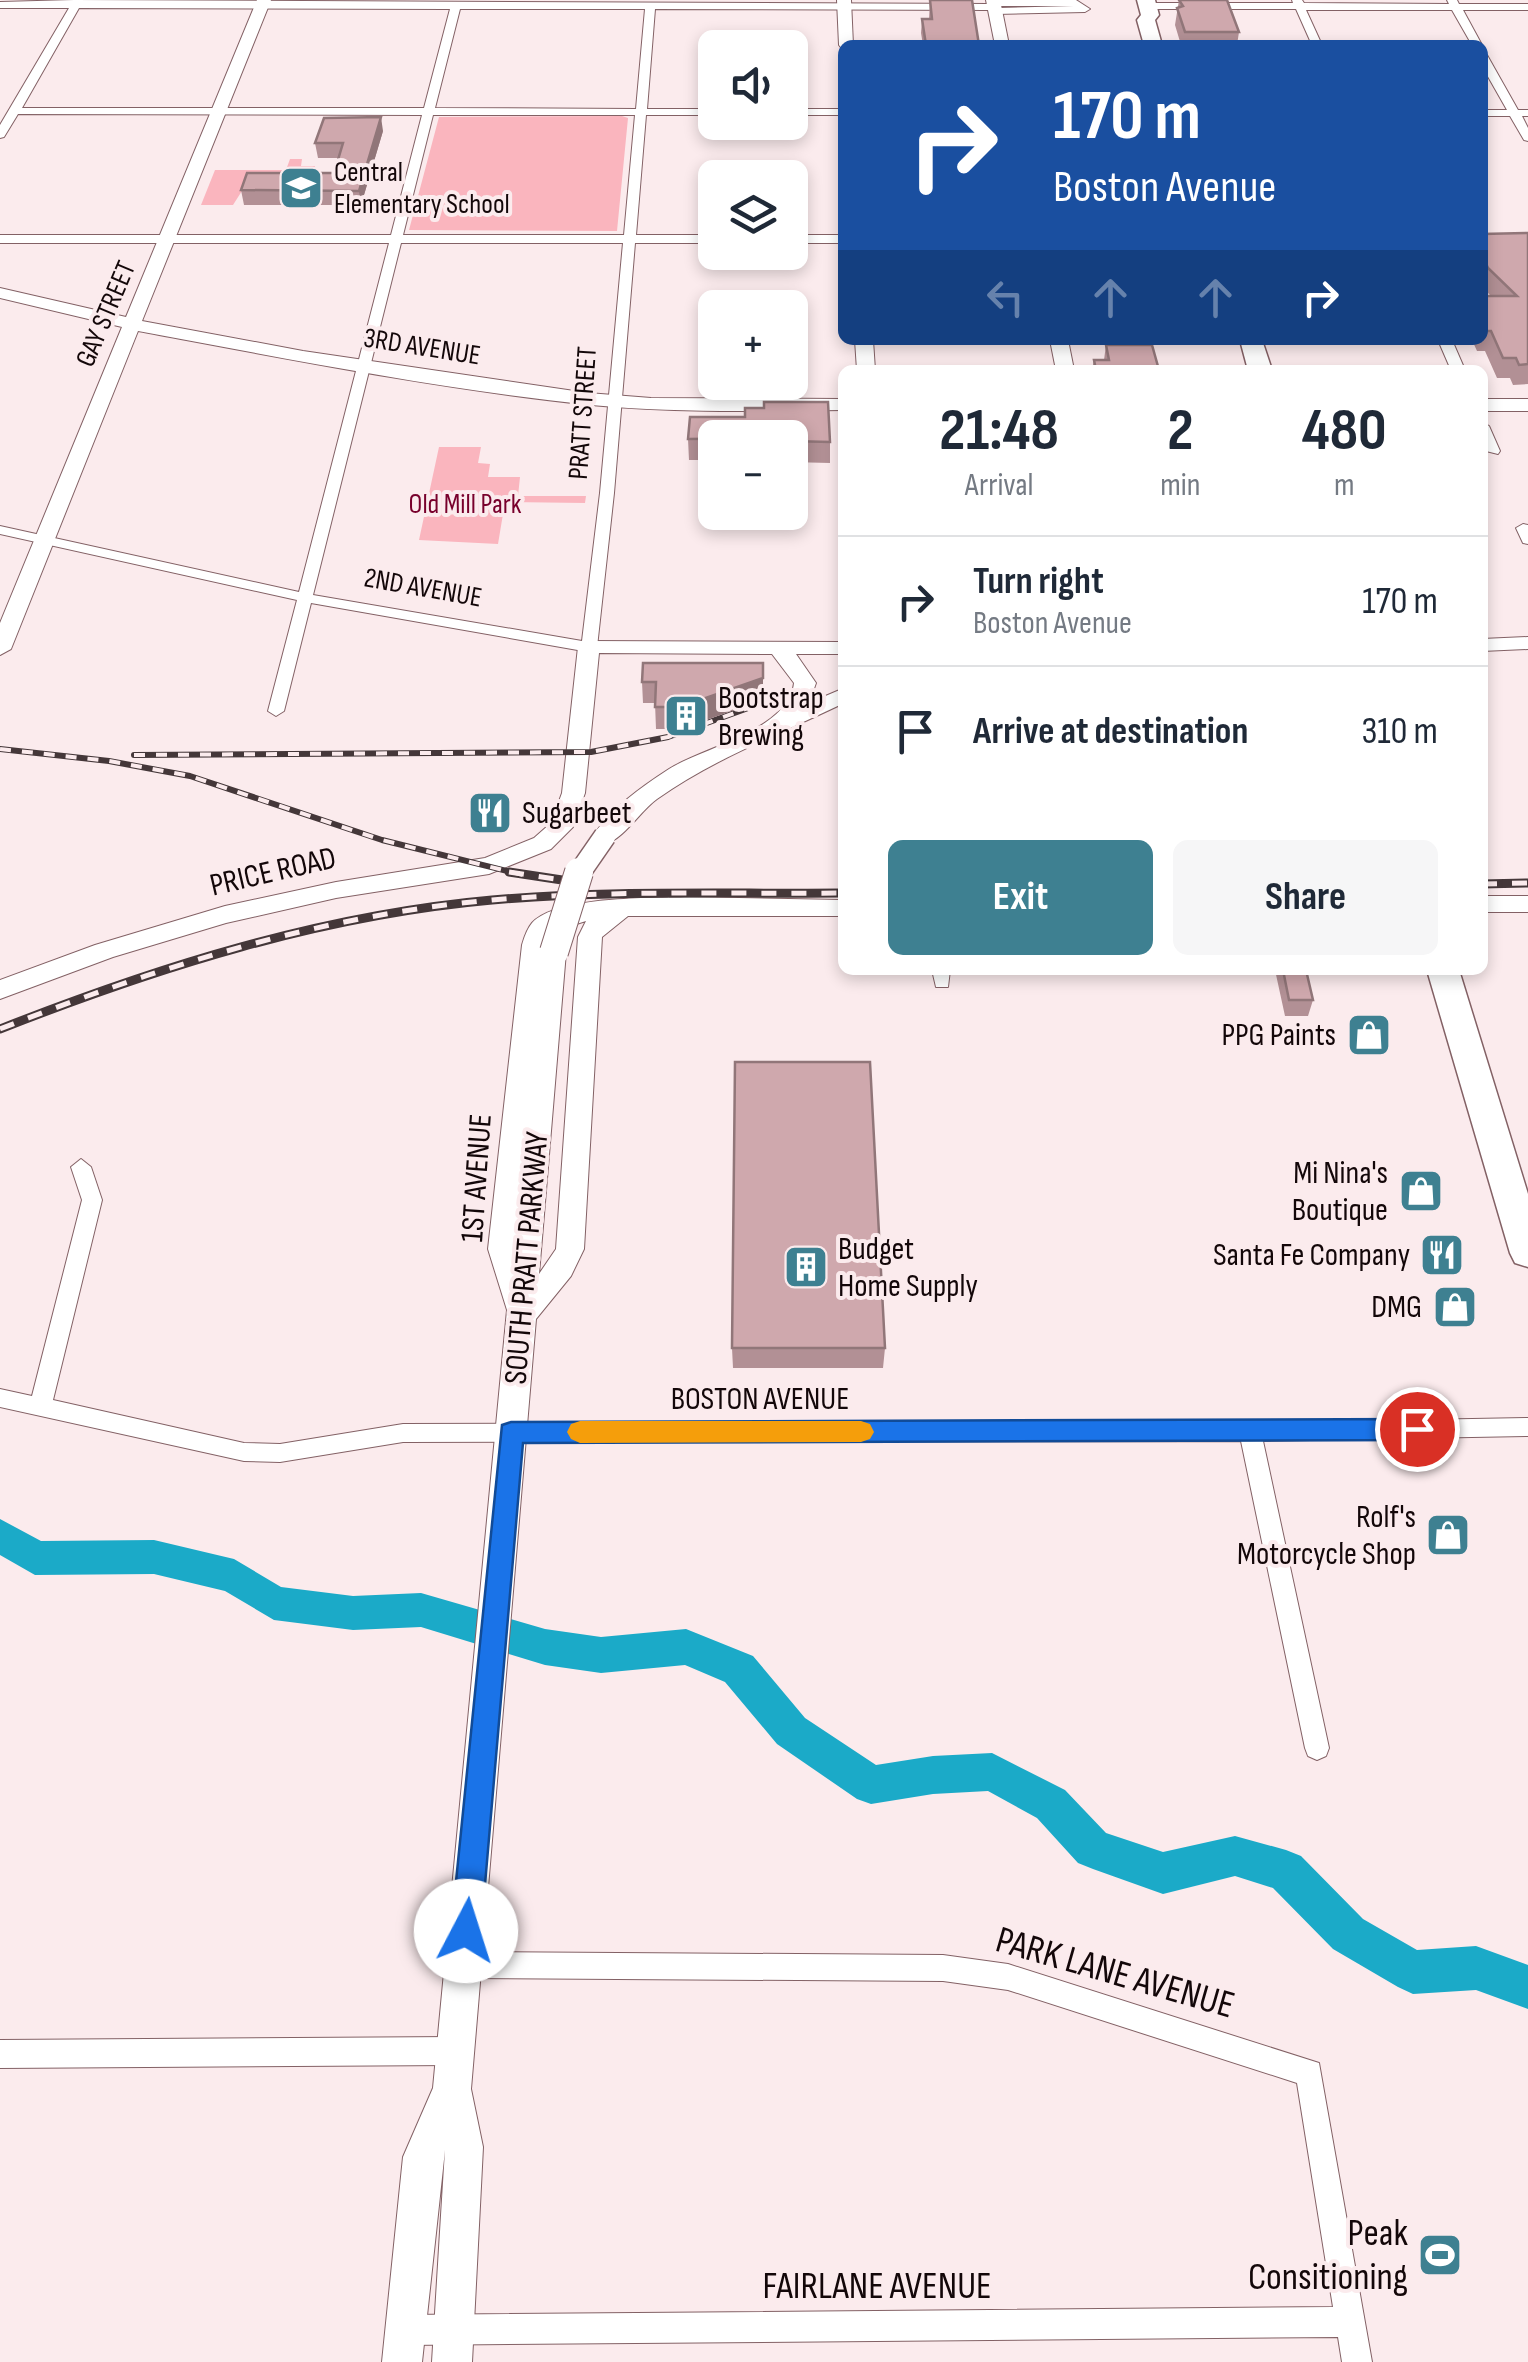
<!DOCTYPE html>
<meta charset="utf-8">
<style>
body{margin:0;font-family:"Sofia Sans Condensed",sans-serif;background:#f6f6f7;color:#1f2937;height:100vh;display:flex;flex-direction:column;font-size:38px;white-space:nowrap}
*{box-sizing:border-box;margin:0}
p{font-size:32px;color:#747a83}
.icon{flex:none;width:55px;height:55px;fill:none;stroke:currentColor;stroke-width:2;stroke-linecap:round;stroke-linejoin:round}
.map{position:relative;flex:1;overflow:hidden}
.details{position:absolute;left:838px;top:365px;width:650px;height:610px;display:flex;flex-direction:column;background:#fff;border-radius:15px;box-shadow:0 5px 15px #0003}
.details>*{flex:none}
.banner{position:absolute;left:838px;top:40px;width:650px;height:305px;border-radius:15px;box-shadow:0 5px 15px #0003;background:#1a4fa0;color:#fff;overflow:hidden}
.controls{position:absolute;left:698px;top:30px;display:grid;gap:20px}
.controls a{display:grid;place-items:center;width:110px;height:110px;border-radius:15px;background:#fff;box-shadow:0 5px 15px #0003;font-size:50px}
.pin{position:absolute;display:grid;place-items:center;width:85px;height:85px;color:#fff;margin:-42px;border:5px solid #fff;border-radius:50%;box-shadow:0 2px 10px #0007}
.me{position:absolute;width:110px;margin:-55px;rotate:5deg;stroke-linejoin:round;filter:drop-shadow(0 0 8px #0008)}
.turn{display:flex;align-items:center;gap:35px;height:210px;padding:0 50px;font-size:45px}
.turn .icon{width:130px;height:130px;stroke-width:2.5}
.turn b{display:block;font-size:70px;line-height:85px}
.lanes{display:flex;align-items:center;height:95px;padding:0 50px;background:#0003;justify-content:center;gap:50px;direction:ltr}
.lanes .off{opacity:.35}
.eta{display:flex;justify-content:space-evenly;align-items:center;height:170px;text-align:center}
.eta b{font-size:60px;font-weight:700;line-height:70px}
.button{display:flex;gap:20px;margin-top:auto;padding:20px 50px}
.button a{flex:1;height:115px;border-radius:15px;background:#3e8091;color:#fff;font-size:40px;font-weight:700;line-height:115px;text-align:center}
.button a+a{background:#f6f6f7;color:#1f2937}
ul{padding:0;list-style:none}
li{display:flex;align-items:center;gap:30px;height:130px;padding:0 50px;border-top:2px solid #e0e1e3}
li div{flex:1}
li b{display:block;font-size:38px}
li em{font-style:normal}
.map>svg:first-child{display:block}
.green{fill:#fab5be}
.lines{fill:none;stroke-linecap:round;stroke-linejoin:round}
.river{fill:#1baac8;fill-rule:evenodd}
.street-casing{stroke:#836165;stroke-width:2}
.secondary-casing{stroke:#836165;stroke-width:2}
.highway-casing{stroke:#836165;stroke-width:3}
.street{fill:#fff;fill-rule:evenodd}
.secondary{fill:#fff;fill-rule:evenodd}
.highway{fill:#fff;fill-rule:evenodd}
.rail-far1-casing{stroke:#443739;stroke-width:6}
.rail-casing{stroke:#443739;stroke-width:9}
.rail-far1{stroke:#fbebed;stroke-width:4;stroke-dasharray:11;stroke-linecap:butt}
.rail{stroke:#fbebed;stroke-width:5;stroke-dasharray:15;stroke-linecap:butt}
.secondary-bridge-far1-casing{stroke:#836165;stroke-width:24;stroke-linecap:butt}
.secondary-bridge-casing{stroke:#836165;stroke-width:30;stroke-linecap:butt}
.secondary-bridge-far1{stroke:#fff;stroke-width:21}
.secondary-bridge{stroke:#fff;stroke-width:28}
.wall{fill:#b29095}
.shaded-wall{fill:#917679}
.building{fill:#cfa8ad;stroke:#917679;stroke-width:2.5}
.route{fill:#1a73e8;stroke:#114b97;stroke-width:2.5}
.slow{fill:#f59e0b}
.labels{text-anchor:middle;dominant-baseline:central;stroke-width:8;stroke-linejoin:round;paint-order:stroke}
.far-poi-label{font-size:28px;fill:#130709;stroke:#fbebed;text-anchor:start}
.far-street-label{font-size:28px;fill:#130709;stroke:#fbebed}
.far-park-label{font-size:28px;fill:#78002c;stroke:#fbebed}
.poi-label{font-size:32px;fill:#130709;stroke:#fbebed;text-anchor:end}
.street-label{font-size:32px;fill:#130709;stroke:#fbebed}
.near-street-label{font-size:38px;fill:#130709;stroke:#fbebed}
.near-poi-label{font-size:38px;fill:#130709;stroke:#fbebed;text-anchor:end}
</style>
<div class="map">
<svg width="1528" height="2362" viewBox="0 0 1528 2362">
<rect width="100%" height="100%" fill="#fbebed"/>
<path class="green" d="M622,116L628,118L617,231L409,230L439,117Z
M290,159H302L301,166H315L310,183H247L233,205H201L215,170H286Z
M439,447H481L478,463L490,464L488,477H520L518,496H586L585,503L505,502L498,544L419,540Z"/>
<g class="lines">
<path class="river" d="M0,1519L41,1541L154,1540L234,1559L281,1587L353,1596L421,1593L545,1629L601,1637L686,1629L753,1656L805,1718L876,1765L933,1756L992,1753L1065,1790L1106,1833L1163,1852L1235,1836L1286,1850L1301,1856L1363,1919L1417,1950L1476,1946L1528,1965V2009L1476,1990L1413,1994L1398,1987L1333,1949L1273,1888L1235,1876L1163,1894L1093,1869L1078,1863L1037,1818L988,1791L933,1794L871,1804L857,1799L777,1744L725,1682L685,1665L601,1673L545,1665L421,1627L353,1630L274,1620L225,1591L154,1574L35,1575L0,1555Z"/>
<defs>
<path id="street" d="M74,0L989,4L994,0H1076L1090,9L1085,12L995,14L990,10L655,9L647,109H715V115H646L636,235H715V243H635L614,493L597,647L589,652L311,603L284,711L276,716L268,711L297,600L0,534V526L299,592L389,243H0V235H391L422,115L18,114L4,137L0,138V125L69,8H0V2ZM1000,6H1074L1000,8ZM79,8L450,9L424,108H22ZM460,9H645L636,109L435,108ZM433,115H635L624,235H403ZM401,243H623L600,493L582,641L313,595Z
M1292,0H1302L1304,3L1449,4L1447,0H1457L1459,4H1528V10H1463L1482,45H1472L1452,10H1306L1322,45H1312L1296,9H1148L1143,6L1148,3H1293Z
M1482,52L1487,55L1518,110H1528V116H1522L1528,128V141L1524,140L1510,116H1482V110H1507L1482,66Z
M790,109H842V115H790Z
M790,235H842V243H790Z
M1438,340H1452L1465,370H1451Z
M1482,422L1489,426L1500,451L1498,454L1486,451L1482,443Z
M1523,524L1528,525V544L1523,543L1516,528Z
M932,970H950L948,987H936Z
M81,1159L91,1167L102,1200L53,1400L244,1443L280,1444L403,1424L1250,1423L1528,1418V1436L1263,1441L1329,1748L1326,1756L1317,1760L1308,1756L1305,1748L1241,1441L403,1442L280,1462L244,1461L0,1407V1389L32,1396L82,1200L71,1167Z
M463,1952L943,1955L1008,1964L1319,2063L1372,2362H1342L1338,2337L405,2345L395,2340L390,2330L395,2320L405,2315L1333,2307L1297,2083L1008,1990L943,1981L463,1978L454,1974L450,1965L454,1956Z
M455,2037L465,2041L469,2051L465,2061L455,2065L0,2068V2040Z"/>
<path id="secondary" d="M257,0H271L142,321L303,351L588,393L651,398L842,399V410C759,411 674,413 591,405C439,389 288,359 138,331L11,649L0,655V623L122,327L0,298V288L126,317Z
M837,0H851L853,45H842V49L839,45Z
M986,0H1000L1009,45H995Z
M855,340H873L875,370H857Z
M1050,340H1068L1074,370H1056Z
M1482,399H1528V411H1482Z
M1528,637V649L1482,651V639Z
M589,641L842,642V654H796L816,683L809,703L842,689V704C780,734 713,759 657,799C640,811 624,839 605,844L593,836C612,808 641,787 669,769C704,747 789,730 794,683L772,654L599,653L585,793L573,827L551,849L489,874L336,898L226,923L113,957L0,999V980L95,945L225,906L336,882L485,858L534,838L551,823L562,793L578,647Z
M1482,896H1528V912H1482Z
M688,897L842,900V916H628L602,937L584,1249L571,1276L536,1319L471,2089L483,2147L472,2362H432L445,2150L422,2362H382L403,2157L433,2088L507,1310L488,1249L522,945C524,938 527,929 532,923C556,896 653,898 688,897ZM586,921L578,937L556,1249L539,1274L566,952L563,946L546,945L554,931Z"/>
<path id="highway" d="M1137,0H1155L1159,15L1155,20L1162,45H1144L1137,20L1141,15Z
M1240,340H1262L1272,370H1248Z
M1427,970H1459L1528,1194V1267L1515,1263L1510,1253Z"/>
</defs>
<use href="#street" class="street-casing"/>
<use href="#secondary" class="secondary-casing"/>
<use href="#highway" class="highway-casing"/>
<use href="#street" class="street"/>
<use href="#secondary" class="secondary"/>
<use href="#highway" class="highway"/>
<defs>
<path id="rail-far1" d="M0,749L109,761L190,776L382,840L523,875
M134,755L591,752L668,737L762,703"/>
<path id="rail" d="M509,872L582,883
M1482,884L1528,883
M0,1029C158,967 322,915 492,900C608,890 725,894 842,893"/>
</defs>
<use href="#rail-far1" class="rail-far1-casing"/>
<use href="#rail" class="rail-casing"/>
<use href="#rail-far1" class="rail-far1"/>
<use href="#rail" class="rail"/>
<defs>
<path id="secondary-bridge-far1" d="M578,875L605,836"/>
<path id="secondary-bridge" d="M554,952L579,872"/>
</defs>
<use href="#secondary-bridge-far1" class="secondary-bridge-far1-casing"/>
<use href="#secondary-bridge" class="secondary-bridge-casing"/>
<use href="#secondary-bridge-far1" class="secondary-bridge-far1"/>
<use href="#secondary-bridge" class="secondary-bridge"/>
</g>
<path class="wall" d="M930,0L979,45H923L921,33L922,19H929Z
M1179,0L1239,32L1237,45H1181L1175,25Z
M383,131L361,205H244L241,190L334,173L339,158H318L315,143Z
M1528,233V384L1513,385L1510,378H1497L1485,351H1477L1472,340H1482V296H1491L1482,287V234Z
M1106,345L1159,370H1092L1094,360H1104Z
M745,417L830,442V463L790,462V438H715V460H689L688,439Z
M763,663V700L680,729H656L655,703H643L642,682Z
M1275,970H1306L1313,1000L1308,1016H1285Z
M732,1348H885L883,1368H733Z"/>
<path class="shaded-wall" d="M381,117L383,131L361,205L359,191Z
M763,678V700L680,729V707Z"/>
<path class="building" d="M930,0H972L979,45H926L922,19H932Z
M1179,0H1227L1239,32H1185L1177,8L1183,6Z
M381,117L359,191L241,190L247,173H334L343,143H315L324,118Z
M1528,233V364L1519,365L1516,358H1503L1491,331H1482V296H1517L1488,268L1482,255V234Z
M1106,345H1152L1159,370H1096L1094,360H1109Z
M764,402H828L830,442L790,441V438L688,439L690,417H745V408H764Z
M643,663H763V678L680,707H655L656,682H642Z
M1283,970H1306L1313,1000H1289Z
M735,1062H870L885,1348H732Z"/>
<path class="route" d="M1417,1419L1426,1422L1430,1429L1426,1437L1417,1440L523,1443L481,1931L477,1942L466,1946L455,1942L451,1931L502,1425L511,1422Z"/>
<path class="slow" d="M580,1421H861L870,1424L874,1432L870,1439L861,1442L580,1443L571,1439L567,1432L571,1424Z"/>
<defs>
<symbol id="school-square" viewBox="-11 -11 22 22"><rect x="-9" y="-9" width="18" height="18" rx="4" fill="#3e8091" stroke="#fbebed"/><path d="M0-5L7-2L0 1L-7-2ZM-4 1L0 2.5L4 1V4Q0 6-4 4Z" fill="#fff"/></symbol>
<symbol id="building-square" viewBox="-11 -11 22 22"><rect x="-9" y="-9" width="18" height="18" rx="4" fill="#3e8091" stroke="#fbebed"/><path d="M-4-6H4V6H1V3H-1V6H-4ZM-2.5-4.3h1.7v1.8h-1.7ZM.8-4.3h1.7v1.8H.8ZM-2.5-1h1.7V.8h-1.7ZM.8-1h1.7V.8H.8Z" fill="#fff"/></symbol>
<symbol id="restaurant-square" viewBox="-11 -11 22 22"><rect x="-9" y="-9" width="18" height="18" rx="4" fill="#3e8091" stroke="#fbebed"/><path d="M-5-6h1v4h1v-4h1v4h1v-4h1v5L-1.5 .5V6h-2V.5L-5-1ZM5-6V6H3V1.5H1.5Q1.5-4 5-6Z" fill="#fff"/></symbol>
<symbol id="shop-square" viewBox="-11 -11 22 22"><rect x="-9" y="-9" width="18" height="18" rx="4" fill="#3e8091" stroke="#fbebed"/><path d="M-5-2.5h2.3a2.7 3.5 0 0 1 5.4 0H5L5.5 6h-11ZM-1.5-2.5h3a1.5 2.3 0 0 0-3 0Z" fill="#fff"/></symbol>
<symbol id="stadium-square" viewBox="-11 -11 22 22"><rect x="-9" y="-9" width="18" height="18" rx="4" fill="#3e8091" stroke="#fbebed"/><path d="M0-5a6.5 5 0 1 0 0 10a6.5 5 0 1 0 0-10ZM-3.5-1.8h7v3.6h-7Z" fill="#fff"/></symbol>
</defs>
<g fill-rule="evenodd">
<use href="#school-square" x="276" y="163" width="50" height="50"/>
<use href="#building-square" x="661" y="691" width="50" height="50"/>
<use href="#restaurant-square" x="465" y="788" width="50" height="50"/>
<use href="#shop-square" x="1344" y="1010" width="50" height="50"/>
<use href="#shop-square" x="1396" y="1166" width="50" height="50"/>
<use href="#restaurant-square" x="1417" y="1230" width="50" height="50"/>
<use href="#building-square" x="781" y="1242" width="50" height="50"/>
<use href="#shop-square" x="1430" y="1282" width="50" height="50"/>
<use href="#shop-square" x="1423" y="1510" width="50" height="50"/>
<use href="#stadium-square" x="1415" y="2230" width="50" height="50"/>
</g>
<g class="labels">
<g class="far-poi-label">
<text x="334" y="172">Central<tspan x="334" dy="32">Elementary School</tspan></text>
</g>
<g class="far-street-label">
<text transform="translate(106 314) rotate(-67)">GAY STREET</text>
<text transform="translate(422 347) rotate(9)">3RD AVENUE</text>
<text transform="translate(583 413) rotate(-86)">PRATT STREET</text>
<text transform="translate(423 588) rotate(10)">2ND AVENUE</text>
</g>
<g class="far-park-label">
<text x="465" y="504">Old Mill Park</text>
</g>
<g class="poi-label">
<text x="718" y="698" text-anchor="start">Bootstrap<tspan x="718" dy="37">Brewing</tspan></text>
<text x="522" y="813" text-anchor="start">Sugarbeet</text>
<text x="1336" y="1035">PPG Paints</text>
<text x="1388" y="1173">Mi Nina's<tspan x="1388" dy="37">Boutique</tspan></text>
<text x="838" y="1249" text-anchor="start">Budget<tspan x="838" dy="37">Home Supply</tspan></text>
<text x="1410" y="1255">Santa Fe Company</text>
<text x="1422" y="1307">DMG</text>
<text x="1416" y="1517">Rolf's<tspan x="1416" dy="37">Motorcycle Shop</tspan></text>
</g>
<g class="street-label">
<text transform="translate(273 872) rotate(-13)">PRICE ROAD</text>
<text transform="translate(477 1178) rotate(-86)">1ST AVENUE</text>
<text transform="translate(527 1258) rotate(-85)">SOUTH PRATT PARKWAY</text>
<text x="760" y="1399">BOSTON AVENUE</text>
</g>
<g class="near-street-label">
<text transform="translate(1115 1973) rotate(16)">PARK LANE AVENUE</text>
<text x="877" y="2286">FAIRLANE AVENUE</text>
</g>
<g class="near-poi-label">
<text x="1408" y="2233">Peak<tspan x="1408" dy="44">Consitioning</tspan></text>
</g>
</g>
</svg>
<div class="controls">
<a><svg class="icon" aria-label="sound" viewBox="0 0 24 24"><path d="M4 9h4l5-4v14l-5-4H4zM17 9q2 3 0 6"/></svg></a>
<a><svg class="icon" aria-label="layers" viewBox="0 0 24 24"><path d="M12 4l9 5-9 5-9-5zM3 14l9 5 9-5"/></svg></a>
<a>+</a>
<a>−</a>
</div>
<div class="pin" style="left:1417px;top:1429px;background:#d93025"><svg class="icon" aria-label="arrive" viewBox="0 0 24 24"><path d="M6 21V4h12l-3 4 3 4H6"/></svg></div>
<svg class="me" style="left:466px;top:1931px" viewBox="-20 -20 40 40"><circle r="19" fill="#fff"/><path d="M0-13L10 11 0 6-10 11z" fill="#1a73e8"/></svg>
<div class="banner">
<div class="turn"><svg class="icon" aria-label="right" viewBox="0 0 24 24"><path d="M7 20v-9h11M14 6l5 5-5 5"/></svg><div><b>170 m</b>Boston Avenue</div></div>
<div class="lanes"><svg class="icon off" aria-label="left" viewBox="0 0 24 24"><path d="M17 20v-9H6M10 6l-5 5 5 5"/></svg><svg class="icon off" aria-label="ahead" viewBox="0 0 24 24"><path d="M12 20V5M6 11l6-6 6 6"/></svg><svg class="icon off" aria-label="ahead" viewBox="0 0 24 24"><path d="M12 20V5M6 11l6-6 6 6"/></svg><svg class="icon" aria-label="right" viewBox="0 0 24 24"><path d="M7 20v-9h11M14 6l5 5-5 5"/></svg></div>
</div>
<section class="details">
<div class="eta">
<div><b>21:48</b><p>Arrival</p></div>
<div><b>2</b><p>min</p></div>
<div><b>480</b><p>m</p></div>
</div>
<ul>
<li><svg class="icon" aria-label="right" viewBox="0 0 24 24"><path d="M7 20v-9h11M14 6l5 5-5 5"/></svg><div><b>Turn right</b><p>Boston Avenue</p></div><em>170 m</em></li>
<li><svg class="icon" aria-label="arrive" viewBox="0 0 24 24"><path d="M6 21V4h12l-3 4 3 4H6"/></svg><div><b>Arrive at destination</b></div><em>310 m</em></li>
</ul>
<div class="button"><a>Exit</a><a>Share</a></div>
</section>
</div>
